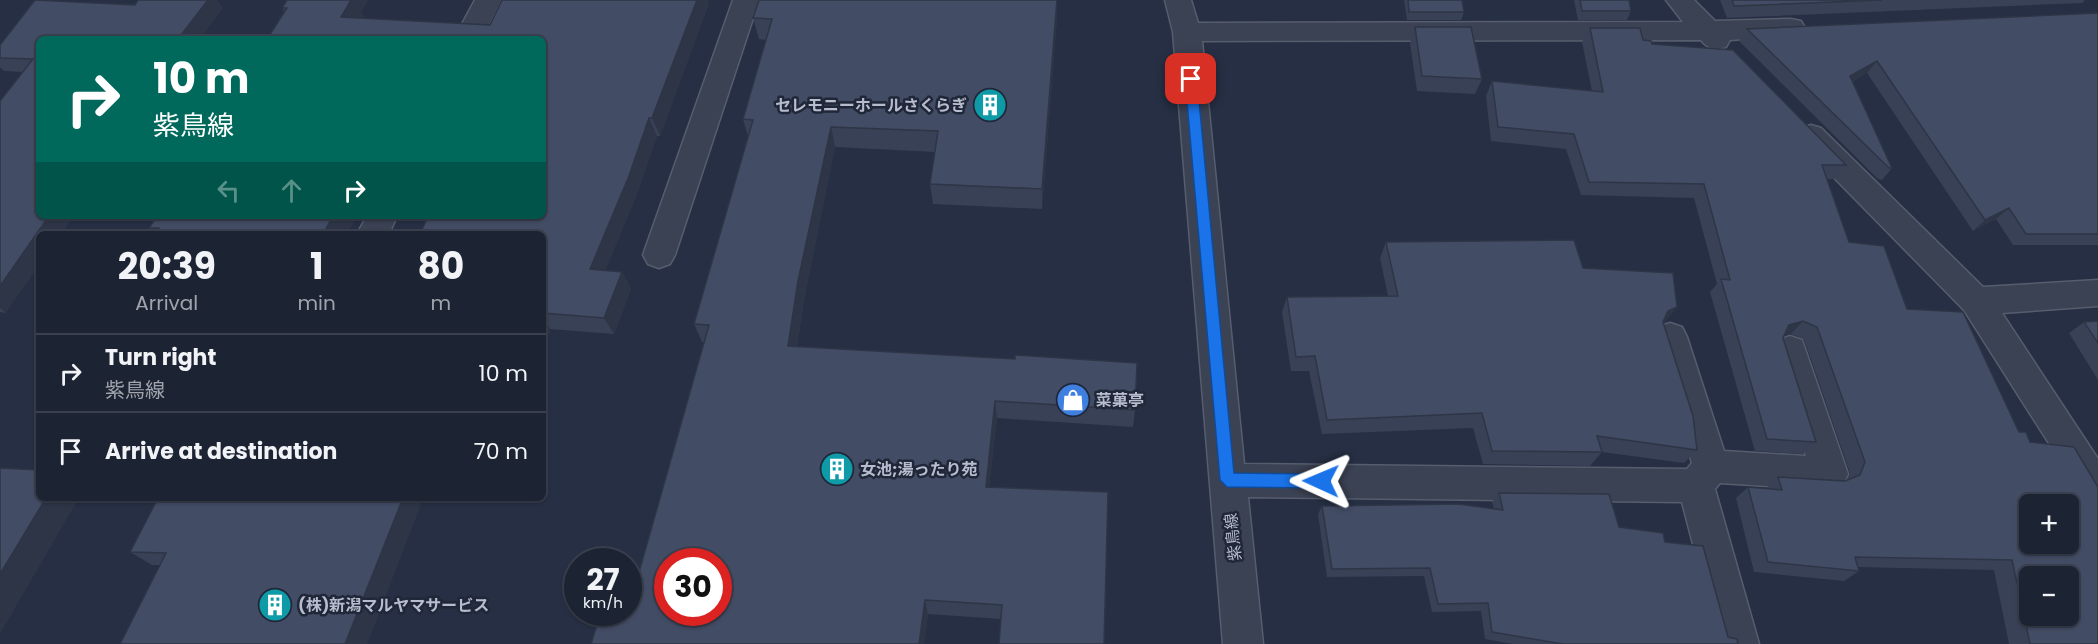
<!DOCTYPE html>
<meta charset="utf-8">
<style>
body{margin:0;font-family:Poppins,"Noto Sans JP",sans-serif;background:#252b3b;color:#f1f3f6;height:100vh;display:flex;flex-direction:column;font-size:22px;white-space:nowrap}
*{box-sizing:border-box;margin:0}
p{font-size:20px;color:#a0a4ac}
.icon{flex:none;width:33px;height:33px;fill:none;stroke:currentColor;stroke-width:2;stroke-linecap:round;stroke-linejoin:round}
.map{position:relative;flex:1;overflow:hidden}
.panel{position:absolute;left:36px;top:231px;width:510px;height:270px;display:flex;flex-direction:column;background:#1c2333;border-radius:9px;box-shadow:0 2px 4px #0004,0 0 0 2px #3a404e}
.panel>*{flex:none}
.top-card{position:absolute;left:36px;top:36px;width:510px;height:183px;border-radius:9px;box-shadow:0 2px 4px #0004,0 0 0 2px #3a404e;background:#00695c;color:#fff;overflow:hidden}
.buttons{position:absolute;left:2019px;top:494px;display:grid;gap:12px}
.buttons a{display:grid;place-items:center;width:60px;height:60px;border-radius:9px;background:#1c2333;box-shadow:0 2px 4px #0004,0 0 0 2px #3a404e;font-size:30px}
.speed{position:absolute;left:564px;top:548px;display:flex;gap:12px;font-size:30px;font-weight:700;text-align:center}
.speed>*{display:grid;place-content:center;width:78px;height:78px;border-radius:50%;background:#1c2333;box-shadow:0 2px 4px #0004,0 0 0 2px #3a404e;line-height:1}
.speed small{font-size:15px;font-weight:400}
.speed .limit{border:9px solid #d22;background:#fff;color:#111}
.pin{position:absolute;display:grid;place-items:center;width:51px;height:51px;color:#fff;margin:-26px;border-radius:12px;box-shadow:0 3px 9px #0006}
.me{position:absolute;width:66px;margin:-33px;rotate:271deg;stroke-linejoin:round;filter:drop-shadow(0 0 4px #0008)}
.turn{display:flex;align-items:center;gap:21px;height:126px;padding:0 18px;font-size:27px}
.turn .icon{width:78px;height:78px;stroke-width:2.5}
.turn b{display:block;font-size:42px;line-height:51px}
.lanes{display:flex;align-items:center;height:57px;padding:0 18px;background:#0003;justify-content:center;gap:30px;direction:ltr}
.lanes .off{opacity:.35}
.eta{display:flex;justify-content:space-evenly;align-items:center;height:102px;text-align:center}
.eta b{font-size:36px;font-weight:700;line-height:42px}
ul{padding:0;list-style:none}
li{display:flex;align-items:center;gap:18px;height:78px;padding:0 18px;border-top:2px solid #3a404e}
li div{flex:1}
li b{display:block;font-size:22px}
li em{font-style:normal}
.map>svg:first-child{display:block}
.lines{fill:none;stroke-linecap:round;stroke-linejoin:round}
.minor-casing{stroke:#565d6d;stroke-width:3}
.minor{fill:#3b4253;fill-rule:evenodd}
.wall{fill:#394156}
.shaded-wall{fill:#2e3546}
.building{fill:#424c64;stroke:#2e3546;stroke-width:1.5;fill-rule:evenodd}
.route{fill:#1a73e8;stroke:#114b97;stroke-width:1.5}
.labels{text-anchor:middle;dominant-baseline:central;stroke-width:5;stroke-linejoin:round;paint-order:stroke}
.poi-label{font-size:16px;font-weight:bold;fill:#b8bdcd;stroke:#1f2739;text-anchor:start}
.street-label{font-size:16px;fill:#b8bdcd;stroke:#1f2739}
</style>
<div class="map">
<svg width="2098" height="644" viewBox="0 0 2098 644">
<rect width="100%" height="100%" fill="#262f44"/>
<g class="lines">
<defs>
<path id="minor" d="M475,0H501L482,39H454Z
M733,0H759L675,255L670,264L659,268L648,264L643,255Z
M1165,0H1191L1198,23L1683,22L1666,0H1694L1715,21L1791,19L1801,21L1805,28L1801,35L1730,40L1726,47C1715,50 1708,49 1701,40L1202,41L1244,464L1687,469L1692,463L1653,337L1658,327L1670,323L1682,327L1687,337L1724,451L1806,456L1773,350L1778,340L1790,336L1802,340L1848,474L1843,485L1830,490L1720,483L1715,489L1759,644H1719L1682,502L1248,497L1263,644H1223L1173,32Z
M1811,125L1821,128L1983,287L2098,280V306L2002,313L2098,459V510L2085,505L2064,467L1964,310L1801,144L1796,136L1801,128Z
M367,216H397L389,234H357Z"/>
</defs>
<use href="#minor" class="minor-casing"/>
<use href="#minor" class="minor"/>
</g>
<path class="wall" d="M138,0H217L223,8L39,216H73L61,234H39L6,313L0,312V101L23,72L4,71L0,67V45L135,5Z
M287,0H368L361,12L364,17L363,19L490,25L502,0H708L709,3L660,136H657L637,194L605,271L622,272L631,289L614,334L550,329L549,334L543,333V216L285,12L282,8Z
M1057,0V17L1042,209L933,204L930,184L935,152L835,147L804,300L797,347L1135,410L1133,427L997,418L989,487L1108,492L1001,619L928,614L924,644H591L632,597L704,342H702L694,324L748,136L743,119L766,40L759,39L753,18Z
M1404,0H1462L1464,12L1461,20H1407Z
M1574,0H1629L1631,11L1627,20H1578Z
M1720,0H2085L2082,3L1727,18Z
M2098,13V245H2013L1996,219L1973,231L1867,73L1852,82L1892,168L1882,180L1878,179L1739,41L1747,29Z
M1415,27L1482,79L1475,94L1417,91L1410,43Z
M1590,28L1643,40L1652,44L1846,165L1834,179H1827L1849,242L1907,309L2098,644H2009L1994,570L1858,567L1859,571L1844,581L1754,572L1736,498L1748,487L1765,489L1778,477L1845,481L1847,480L1850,473L1804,339L1791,334L1784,336L1783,338L1816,442L1803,454L1755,451L1710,292L1717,284L1694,198L1581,195L1566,149L1491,141L1486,96L1492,81L1592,91L1582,42Z
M357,216L347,234H156L149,228Z
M1386,242L1583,268L1677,307L1665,322L1663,323L1697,450L1684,463L1602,452L1590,466L1483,464L1473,428L1322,434L1309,371H1291L1282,312L1287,297L1388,296L1380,258Z
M2098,321V380L2069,333L2084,322Z
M1499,493L1619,527L1665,542L1728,637L1738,644H1513L1485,639L1481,611L1432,612L1424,576L1327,577L1318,514L1322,506L1494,509L1492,502Z
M158,498H423L367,644L160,565H152L130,552Z"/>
<path class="shaded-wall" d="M208,0H217L223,8L200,39H178Z
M348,0H368L361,12L364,17L353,36L341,17Z
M697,0H708L709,3L660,136L652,118Z
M1057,0V17L1042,209V189Z
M1877,61L1867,73L1840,88L1850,76Z
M649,118L657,136L637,194L599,286L590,269Z
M831,127L835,147L804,300L794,365L788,346L798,281Z
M2009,208L1996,219L1973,231L1985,220Z
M49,216H73L61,234H39V265L6,313L0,308V286Z
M333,216H357L347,234H323Z
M622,272L631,289L614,334L604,318Z
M1677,307L1665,322L1656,326L1668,311Z
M543,318L550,329L549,334L543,325Z
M1803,321L1791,334L1777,338L1789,325Z
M995,401L997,418L987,503L986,487Z
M46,498H79L0,634V574Z
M403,498H423L367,644H345Z
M925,600L928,614L924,644H919Z"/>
<path class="building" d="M35,0L135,5L138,0H208L178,39H39V216H49L0,286V101L33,59L0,58V45Z
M287,0H351L341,17L490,25L502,0H697L652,118H649L629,176L590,269L622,272L604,318L543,313V234H420L428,216H543V39H267L287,8H282Z
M759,0H1057L1042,189L930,184L938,131L831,127L798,281L788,346L1015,359V355L1137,363L1135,410L995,401L986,487L1108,492L1104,644H999L1002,605L925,600L919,644H591L601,612H628V597H632L709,325L694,324L753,120L743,119L772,19L753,18ZM668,561H718V612H668Z
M1408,0H1462L1464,12H1409Z
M1580,0H1629L1631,11H1582Z
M1732,0H1882L1734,6Z
M2098,13V234H2026L2009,208L1985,220L1877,61L1850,76L1892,168H1889L1747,29Z
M1415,27H1471L1482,79L1422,76Z
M1590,28H1640L1643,40L1651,41L1652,44L1733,50L1846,165H1822L1849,242L1884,246L1907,309L1963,312L2019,432H2026L2030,442L2074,447L2098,487V644H2030L2012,560L1855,557L1859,571L1768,562L1748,487L1782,490L1778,477L1845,481L1860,475L1865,462L1817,327L1803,321L1789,325L1783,338L1816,442L1767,439L1721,279L1730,280L1704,184L1589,182L1574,134L1498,127L1492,81L1603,92ZM2030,504H2068V543H2030ZM2030,576H2068V615H2030Z
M157,216H333L323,234H156L159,228H149Z
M1574,240L1583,268L1673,273L1677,307L1668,311L1663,322L1693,416L1697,450L1597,436L1602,452L1492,451L1482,413L1327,420L1315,356L1296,357L1287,297L1398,296L1386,242Z
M2098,321V343L2084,322Z
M0,468L39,470V498H46L0,574Z
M1499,493L1609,494L1619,527L1663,533L1665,542L1703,546L1728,637L1737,639L1738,644H1563L1492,632L1488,603L1438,604L1430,568L1332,569L1322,506L1458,504L1503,510Z
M158,498H403L345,644H120L166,553L130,552Z"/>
<path class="route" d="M1191,75L1197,79L1234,473L1321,474L1329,481L1321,488L1227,487L1220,480L1185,79Z"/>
<defs>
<symbol id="building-disc" viewBox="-11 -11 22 22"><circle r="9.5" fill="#0f9aa8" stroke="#1f2739"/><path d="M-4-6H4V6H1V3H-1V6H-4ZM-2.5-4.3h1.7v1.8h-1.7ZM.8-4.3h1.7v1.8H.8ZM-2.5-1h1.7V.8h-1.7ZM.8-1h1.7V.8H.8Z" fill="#fff"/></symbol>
<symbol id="shop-disc" viewBox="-11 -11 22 22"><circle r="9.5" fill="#3f7fe0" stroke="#1f2739"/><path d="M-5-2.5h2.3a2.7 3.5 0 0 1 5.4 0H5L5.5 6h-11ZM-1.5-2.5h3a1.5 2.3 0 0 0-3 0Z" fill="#fff"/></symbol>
</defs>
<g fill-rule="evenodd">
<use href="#building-disc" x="971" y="86" width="38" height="38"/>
<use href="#shop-disc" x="1054" y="381" width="38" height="38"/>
<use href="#building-disc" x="818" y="450" width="38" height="38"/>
<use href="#building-disc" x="256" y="586" width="38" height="38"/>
</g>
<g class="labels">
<g class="poi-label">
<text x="967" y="105" text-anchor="end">セレモニーホールさくらぎ</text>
<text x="1096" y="400">菜菓亭</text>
<text x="860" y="469">女池;湯ったり苑</text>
<text x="298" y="605">(株)新潟マルヤマサービス</text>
</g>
<g class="street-label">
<text transform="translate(1233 537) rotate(-96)">紫鳥線</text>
</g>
</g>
</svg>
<div class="buttons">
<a>+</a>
<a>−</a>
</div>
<div class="speed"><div>27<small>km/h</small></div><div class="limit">30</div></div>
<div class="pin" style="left:1191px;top:79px;background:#d93025"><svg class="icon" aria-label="arrive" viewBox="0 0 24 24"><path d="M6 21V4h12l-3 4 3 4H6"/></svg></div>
<svg class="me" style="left:1321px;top:481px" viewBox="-20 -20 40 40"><path d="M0-17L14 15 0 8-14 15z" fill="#1a73e8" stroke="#fff" stroke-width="4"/></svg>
<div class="top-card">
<div class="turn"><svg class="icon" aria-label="right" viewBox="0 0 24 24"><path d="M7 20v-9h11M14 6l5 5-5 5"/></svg><div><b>10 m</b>紫鳥線</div></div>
<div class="lanes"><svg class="icon off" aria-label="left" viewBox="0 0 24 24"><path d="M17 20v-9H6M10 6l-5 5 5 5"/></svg><svg class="icon off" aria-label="ahead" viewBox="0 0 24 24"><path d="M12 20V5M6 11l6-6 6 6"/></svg><svg class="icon" aria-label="right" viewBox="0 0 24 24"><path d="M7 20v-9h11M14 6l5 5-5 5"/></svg></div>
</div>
<section class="panel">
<div class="eta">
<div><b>20:39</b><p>Arrival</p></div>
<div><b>1</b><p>min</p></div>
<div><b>80</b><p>m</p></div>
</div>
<ul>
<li><svg class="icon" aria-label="right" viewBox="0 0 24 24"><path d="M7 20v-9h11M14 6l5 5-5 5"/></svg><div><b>Turn right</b><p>紫鳥線</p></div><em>10 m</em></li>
<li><svg class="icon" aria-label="arrive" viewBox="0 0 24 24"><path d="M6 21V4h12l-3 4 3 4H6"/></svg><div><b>Arrive at destination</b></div><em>70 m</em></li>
</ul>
</section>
</div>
